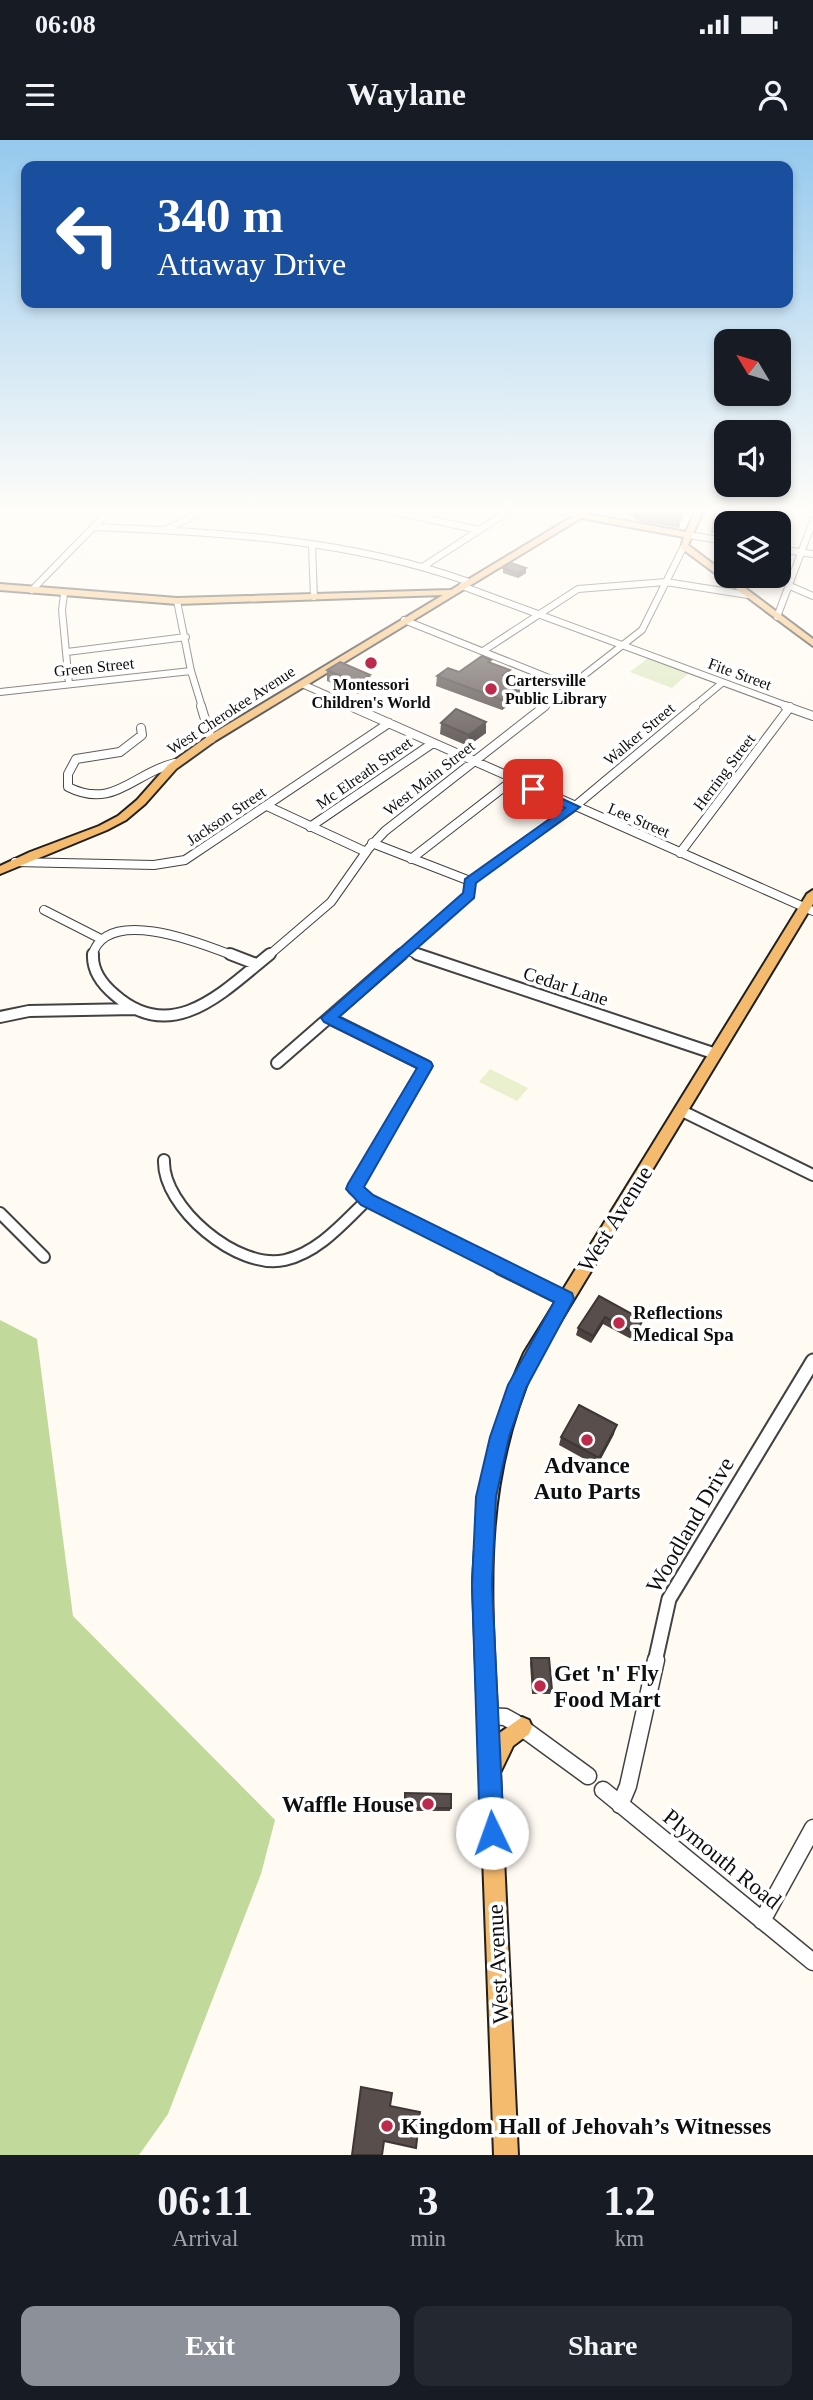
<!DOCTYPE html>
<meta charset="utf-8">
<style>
body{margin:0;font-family:"Times New Roman",serif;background:#242831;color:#f1f3f6;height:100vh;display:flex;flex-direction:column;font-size:26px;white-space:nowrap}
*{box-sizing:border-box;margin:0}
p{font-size:23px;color:#9ea1a6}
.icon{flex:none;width:38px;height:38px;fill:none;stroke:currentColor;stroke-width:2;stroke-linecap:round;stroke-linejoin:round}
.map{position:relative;height:2015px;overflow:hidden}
.drawer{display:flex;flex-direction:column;background:#171b24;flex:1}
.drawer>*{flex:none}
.top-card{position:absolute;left:21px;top:21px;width:772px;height:147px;border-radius:14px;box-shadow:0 4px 10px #0003;background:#1a4fa0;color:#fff;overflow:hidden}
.needle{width:46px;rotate:308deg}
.buttons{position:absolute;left:714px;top:189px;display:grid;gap:14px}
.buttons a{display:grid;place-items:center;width:77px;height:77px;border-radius:14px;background:#171b24;box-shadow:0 4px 10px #0003;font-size:35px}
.pin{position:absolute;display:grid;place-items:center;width:60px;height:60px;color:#fff;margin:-30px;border-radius:14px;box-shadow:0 4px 10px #0006}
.me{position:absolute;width:77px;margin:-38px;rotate:357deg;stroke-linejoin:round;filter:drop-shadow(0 0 5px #0008)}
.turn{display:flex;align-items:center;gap:24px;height:147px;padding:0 21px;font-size:32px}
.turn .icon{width:91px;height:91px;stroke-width:2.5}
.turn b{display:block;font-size:49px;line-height:60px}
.eta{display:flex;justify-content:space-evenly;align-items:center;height:119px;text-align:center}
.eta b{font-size:42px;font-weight:600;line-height:49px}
.cta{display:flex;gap:14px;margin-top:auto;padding:14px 21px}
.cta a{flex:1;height:80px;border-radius:14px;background:#8c9099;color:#fff;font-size:28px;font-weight:600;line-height:80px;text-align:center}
.cta a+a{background:#242831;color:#f1f3f6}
.status{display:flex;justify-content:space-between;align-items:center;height:49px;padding:0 35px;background:#171b24;direction:ltr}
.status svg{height:19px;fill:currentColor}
header{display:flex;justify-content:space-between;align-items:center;height:91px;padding:0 21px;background:#171b24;font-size:32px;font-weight:600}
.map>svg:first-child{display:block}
.green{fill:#dbe8bc}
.forest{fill:#c2d99c}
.pitch{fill:#eaf0ce}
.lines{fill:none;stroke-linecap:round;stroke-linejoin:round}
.minor-far4-casing{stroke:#424242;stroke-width:8}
.minor-far3-casing{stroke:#424242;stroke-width:10}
.minor-far2-casing{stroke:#424242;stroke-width:14}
.minor-far1-casing{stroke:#424242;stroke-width:17}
.minor-casing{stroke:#424242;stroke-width:19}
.major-casing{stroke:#202020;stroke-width:4}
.minor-far4{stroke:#fff;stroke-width:6}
.minor-far3{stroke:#fff;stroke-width:8}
.minor-far2{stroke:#fff;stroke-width:10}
.minor-far1{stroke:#fff;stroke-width:13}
.minor{stroke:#fff;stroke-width:16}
.major{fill:#f4ba6d;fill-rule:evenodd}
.wall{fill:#4c4341}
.shaded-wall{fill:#3e3735}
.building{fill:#584e4c;stroke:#3e3735;stroke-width:2}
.route{fill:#1a73e8;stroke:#114b97;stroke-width:2}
.poi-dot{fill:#bc2b4c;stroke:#fff;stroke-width:2.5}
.labels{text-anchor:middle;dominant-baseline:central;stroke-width:7;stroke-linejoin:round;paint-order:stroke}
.far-street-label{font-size:16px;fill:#0f0f0f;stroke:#fff}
.far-poi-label{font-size:16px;font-weight:bold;fill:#0f0f0f;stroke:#fff;text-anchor:start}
.street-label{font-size:19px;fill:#0f0f0f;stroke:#fff}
.poi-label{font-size:19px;font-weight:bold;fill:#0f0f0f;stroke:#fff;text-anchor:start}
.near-street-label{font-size:23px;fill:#0f0f0f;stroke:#fff}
.near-poi-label{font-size:23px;font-weight:bold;fill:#0f0f0f;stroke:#fff;text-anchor:start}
</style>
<div class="status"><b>06:08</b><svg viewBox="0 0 49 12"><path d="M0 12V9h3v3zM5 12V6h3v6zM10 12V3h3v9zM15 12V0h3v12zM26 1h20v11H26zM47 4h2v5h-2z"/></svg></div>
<header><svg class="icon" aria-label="menu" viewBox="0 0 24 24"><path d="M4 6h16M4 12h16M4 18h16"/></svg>Waylane<svg class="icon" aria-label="person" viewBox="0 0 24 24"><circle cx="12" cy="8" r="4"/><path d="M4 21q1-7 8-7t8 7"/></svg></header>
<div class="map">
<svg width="813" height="2015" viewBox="0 0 813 2015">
<rect width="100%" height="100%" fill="#fffaf2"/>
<path class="green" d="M648,518L689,533L672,548L630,532Z"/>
<path class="forest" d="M0,1180L37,1199L73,1476L275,1680L261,1734L168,1974L139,2015H0Z"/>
<path class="pitch" d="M490,929L528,948L517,961L479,942Z"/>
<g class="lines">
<defs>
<path id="minor-far4" d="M296,369H312
M382,369L479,390
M549,369L580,375
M93,387C219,392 349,399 469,442
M167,389L209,369
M688,395L726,401
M312,406L314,457
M779,409L813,414
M424,426L512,369
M462,446L790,567
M790,446L813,456
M32,450L111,369
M64,454L62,470L69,544
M177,461L191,531L202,567
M777,477L813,381
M404,480L569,546
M483,511L578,449L666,442L748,455
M67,512L186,497
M302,544L354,567
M0,552L191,531
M543,567L642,490L684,406
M693,567L722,543"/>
<path id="minor-far3" d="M201,566L211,599
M350,566L813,771
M785,566L813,576
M141,588L142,595L120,612L76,619L68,634V647C114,670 133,633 175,623
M267,666L364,711
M310,687L433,603
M372,703L470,741
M680,713L790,567
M411,719L513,640
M15,722L154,725L185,720L389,583
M44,770L101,799
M405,810L423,816
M92,816C106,764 203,804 234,816
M268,816L331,762L369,708L385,691L545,566
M400,816L470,755V741L574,667L695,566"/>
<path id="minor-far2" d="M93,814C92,831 103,845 115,855C173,906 224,851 270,814
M230,814L256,824
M417,814L716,914
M0,877L29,871L135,869
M329,878L426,926L354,1049L367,1060L504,1128
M277,923L402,814
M682,971L813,1035
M164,1020C162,1067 238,1131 285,1120C319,1112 343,1083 367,1060
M0,1073L44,1117"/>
<path id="minor-far1" d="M500,1127L565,1159
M655,1522L669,1459L813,1221"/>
<path id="minor" d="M486,1576L505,1577L514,1582L588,1636
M603,1650L813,1822
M620,1665L628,1646L656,1520
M762,1781L813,1688"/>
<path id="major" d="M585,369H594L587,374L686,392L696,369H704L688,405L813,499V506L681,408L684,397L581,378L215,601L176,629L145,664L126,680L107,690L0,734V726L30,712L99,686L118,676L137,660L168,625L207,597L443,455L177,464L0,450V444L177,458L451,450Z
M813,750V764L536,1222C479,1351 492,1458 498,1594L522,1577L529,1580L532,1587L529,1594L513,1606L500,1633L518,2015H494L473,1445C476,1360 489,1290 524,1213L807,754Z"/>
</defs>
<use href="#minor-far4" class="minor-far4-casing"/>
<use href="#minor-far3" class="minor-far3-casing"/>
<use href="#minor-far2" class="minor-far2-casing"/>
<use href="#minor-far1" class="minor-far1-casing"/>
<use href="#minor" class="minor-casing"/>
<use href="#major" class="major-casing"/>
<use href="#minor-far4" class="minor-far4"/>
<use href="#minor-far3" class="minor-far3"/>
<use href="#minor-far2" class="minor-far2"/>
<use href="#minor-far1" class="minor-far1"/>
<use href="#minor" class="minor"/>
<use href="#major" class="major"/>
</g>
<path class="wall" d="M632,369H687L685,373L680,372L682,375L679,388L637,381L631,375Z
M715,371L726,383V394L711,393Z
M503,428H526V433L518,438L503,433Z
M491,520V523L520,546V557L502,570L436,546L437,536L459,532Z
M327,530L371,545L358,554L327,541Z
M441,583L486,593L468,606L440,594Z
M599,1156L640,1187L633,1200L603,1184L591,1203L576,1195L578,1188Z
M614,1294L597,1326L559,1305L561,1297Z
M531,1518L552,1550L550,1554H532L530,1523Z
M405,1653L451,1668L450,1671H405Z"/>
<path class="shaded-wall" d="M526,428V433L518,438V433Z
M510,530L509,541L503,535Z
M370,535L371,545L358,554L357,543Z
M520,542V557L502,570L503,560Z
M486,582V593L468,606L469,595Z
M605,1177L603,1184L591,1203L593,1196Z
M643,1180L640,1187L633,1200L635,1193Z
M617,1285L614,1294L597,1326L599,1318Z"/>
<path class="building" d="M637,369H676L682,375L681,378L639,371Z
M715,371L734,374L731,383L726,384L713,383Z
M511,423L526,428L518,433L503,428Z
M482,516L491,520L488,522L510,530L503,535L520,542L516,545L521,546L503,560L437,536L448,528L459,532Z
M340,522L370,535L357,543L327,530Z
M456,569L486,582L469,595L441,583Z
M599,1156L643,1180L635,1193L605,1177L593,1196L578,1188Z
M579,1265L617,1285L599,1318L561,1297Z
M531,1518H549L552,1550H534Z
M405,1653L451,1654V1668H405Z
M361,1947L392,1953L390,1966L420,1972L416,2008L384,2001L382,2015H352Z"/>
<linearGradient id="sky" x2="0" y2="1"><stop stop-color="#95c9ed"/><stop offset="0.57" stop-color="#fffdf9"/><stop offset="1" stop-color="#fffdf9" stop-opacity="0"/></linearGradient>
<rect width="813" height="651" fill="url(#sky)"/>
<path class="route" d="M529,647H537L580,667L476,743L474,758L339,877L431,922L433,926L364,1047L373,1055L572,1153L574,1159L526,1248L509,1297L496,1357L492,1445L504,1693L500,1701L492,1705L484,1701L480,1693L472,1445L476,1357L490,1297L508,1245L554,1162L361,1065L346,1049L348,1044L417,928L324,882L321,878L463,753L465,739L565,668L529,652Z"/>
<g class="poi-dot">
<circle cx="371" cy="523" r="7"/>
<circle cx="491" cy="549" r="7"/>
<circle cx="619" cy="1183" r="7"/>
<circle cx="587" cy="1300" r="7"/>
<circle cx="540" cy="1546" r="7"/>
<circle cx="428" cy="1664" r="7"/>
<circle cx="387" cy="1986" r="7"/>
</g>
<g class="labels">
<g class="far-street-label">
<text transform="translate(94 527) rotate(-6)">Green Street</text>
<text transform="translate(740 534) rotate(20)">Fite Street</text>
<text transform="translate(231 570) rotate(-33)">West Cherokee Avenue</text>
<text transform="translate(639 594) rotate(-40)">Walker Street</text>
<text transform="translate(724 632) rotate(-53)">Herring Street</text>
<text transform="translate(364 633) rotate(-35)">Mc Elreath Street</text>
<text transform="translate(429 638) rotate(-38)">West Main Street</text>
<text transform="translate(226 676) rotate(-34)">Jackson Street</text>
<text transform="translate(639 680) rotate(23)">Lee Street</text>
</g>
<g class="far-poi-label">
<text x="505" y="540">Cartersville<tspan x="505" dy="18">Public Library</tspan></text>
<text x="371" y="544" text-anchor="middle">Montessori<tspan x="371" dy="18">Children's World</tspan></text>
</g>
<g class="street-label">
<text transform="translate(566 846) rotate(18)">Cedar Lane</text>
</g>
<g class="poi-label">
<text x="633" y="1172">Reflections<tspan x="633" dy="22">Medical Spa</tspan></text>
</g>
<g class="near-street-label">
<text transform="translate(615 1079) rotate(-58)">West Avenue</text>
<text transform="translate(690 1385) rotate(-60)">Woodland Drive</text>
<text transform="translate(722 1719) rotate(39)">Plymouth Road</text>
<text transform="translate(498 1824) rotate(-93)">West Avenue</text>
</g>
<g class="near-poi-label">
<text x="587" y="1325" text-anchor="middle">Advance<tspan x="587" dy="26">Auto Parts</tspan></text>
<text x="554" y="1533">Get 'n' Fly<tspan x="554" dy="26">Food Mart</tspan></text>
<text x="414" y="1664" text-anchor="end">Waffle House</text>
<text x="401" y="1986">Kingdom Hall of Jehovah’s Witnesses</text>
</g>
</g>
</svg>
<div class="buttons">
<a><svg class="needle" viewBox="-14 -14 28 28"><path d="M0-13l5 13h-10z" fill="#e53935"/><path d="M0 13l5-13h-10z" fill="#9ea1a6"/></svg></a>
<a><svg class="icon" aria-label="sound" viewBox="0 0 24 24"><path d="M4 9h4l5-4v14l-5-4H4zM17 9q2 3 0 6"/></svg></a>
<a><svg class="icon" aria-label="layers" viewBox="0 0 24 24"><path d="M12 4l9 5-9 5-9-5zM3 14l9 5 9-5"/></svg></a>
</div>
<div class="pin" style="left:533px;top:649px;background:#d93025"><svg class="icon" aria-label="arrive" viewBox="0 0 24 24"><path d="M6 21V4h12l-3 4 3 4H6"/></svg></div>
<svg class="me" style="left:492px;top:1693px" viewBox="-20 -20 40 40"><circle r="19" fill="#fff"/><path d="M0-13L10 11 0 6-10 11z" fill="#1a73e8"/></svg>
<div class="top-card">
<div class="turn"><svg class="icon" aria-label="left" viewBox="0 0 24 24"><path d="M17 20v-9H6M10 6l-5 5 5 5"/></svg><div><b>340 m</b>Attaway Drive</div></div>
</div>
</div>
<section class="drawer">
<div class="eta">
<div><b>06:11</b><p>Arrival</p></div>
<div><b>3</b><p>min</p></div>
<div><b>1.2</b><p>km</p></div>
</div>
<div class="cta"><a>Exit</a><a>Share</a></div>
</section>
